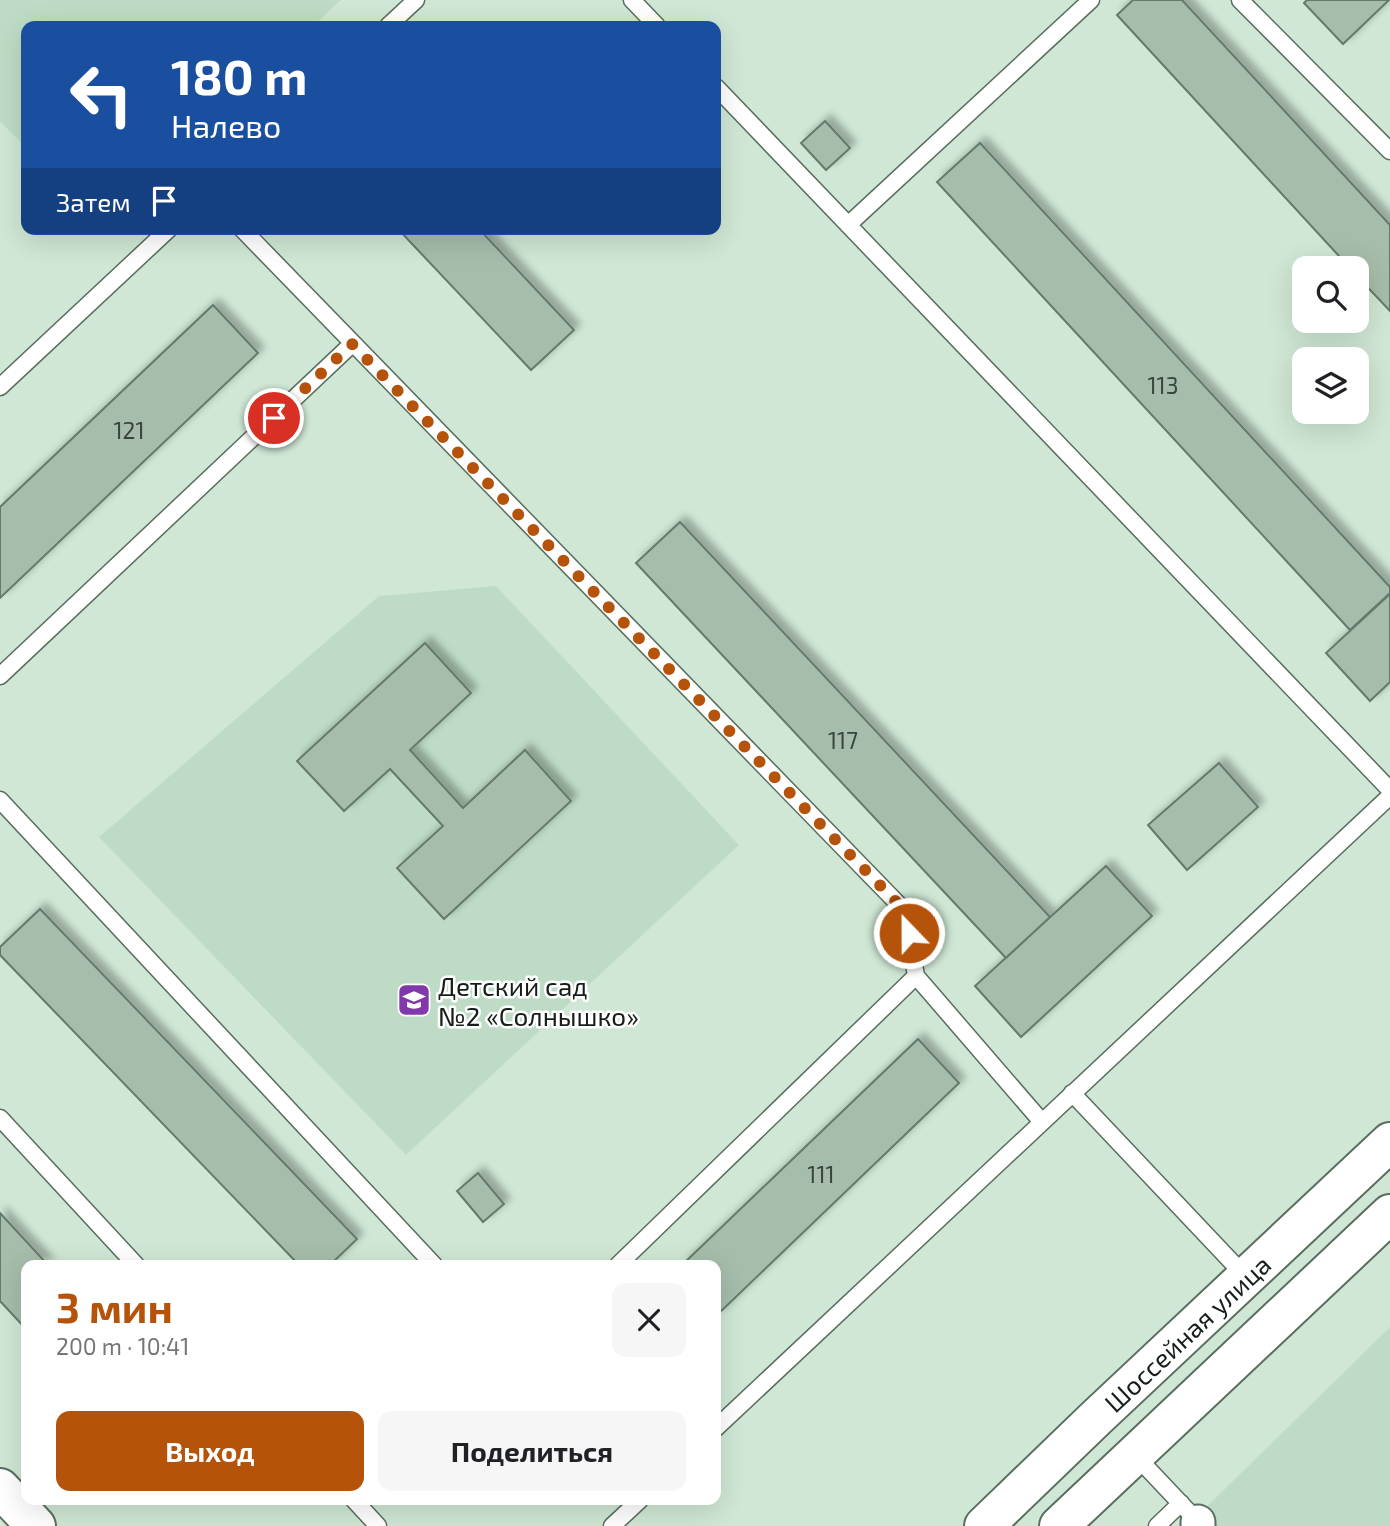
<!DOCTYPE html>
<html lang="ru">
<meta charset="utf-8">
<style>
body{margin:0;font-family:"Exo 2",sans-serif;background:#f6f6f6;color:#202124;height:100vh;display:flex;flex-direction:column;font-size:26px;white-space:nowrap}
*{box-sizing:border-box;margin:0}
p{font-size:23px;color:#757577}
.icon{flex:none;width:38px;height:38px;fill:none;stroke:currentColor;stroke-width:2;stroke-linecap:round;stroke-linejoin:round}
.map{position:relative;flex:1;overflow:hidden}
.details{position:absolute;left:21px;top:1260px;width:700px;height:245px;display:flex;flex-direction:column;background:#fff;border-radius:14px;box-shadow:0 7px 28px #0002}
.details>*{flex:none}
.hud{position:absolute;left:21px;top:21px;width:700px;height:214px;border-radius:14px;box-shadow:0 7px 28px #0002;background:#1a4fa0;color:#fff;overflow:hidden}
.controls{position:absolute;left:1292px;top:256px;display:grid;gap:14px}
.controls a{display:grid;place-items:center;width:77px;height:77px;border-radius:14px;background:#fff;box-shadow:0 7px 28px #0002;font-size:35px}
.pin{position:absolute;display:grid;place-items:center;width:60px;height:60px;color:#fff;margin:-30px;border:4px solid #fff;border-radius:50%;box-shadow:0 2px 7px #0007}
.me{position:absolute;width:77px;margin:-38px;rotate:338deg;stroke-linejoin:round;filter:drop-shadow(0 0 5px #0008)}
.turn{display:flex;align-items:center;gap:24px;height:147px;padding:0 35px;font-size:32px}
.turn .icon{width:91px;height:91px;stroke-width:2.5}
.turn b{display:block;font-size:49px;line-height:60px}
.then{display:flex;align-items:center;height:66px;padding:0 35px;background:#0003;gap:14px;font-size:26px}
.round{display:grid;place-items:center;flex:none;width:74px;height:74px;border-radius:14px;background:#f6f6f6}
.headline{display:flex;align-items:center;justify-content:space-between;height:119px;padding:0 35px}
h1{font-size:42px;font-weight:700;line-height:52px;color:#b45309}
.primary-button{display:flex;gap:14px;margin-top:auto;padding:14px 35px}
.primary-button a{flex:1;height:80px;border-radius:14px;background:#b45309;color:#fff;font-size:28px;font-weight:700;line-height:80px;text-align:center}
.primary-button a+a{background:#f6f6f6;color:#202124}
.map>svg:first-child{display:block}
.built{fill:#bedcc5}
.building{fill:#a6bdab;stroke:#657a6a;stroke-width:2;filter:url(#shadow)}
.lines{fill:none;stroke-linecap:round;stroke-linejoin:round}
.lane-casing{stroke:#596e5e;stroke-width:19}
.street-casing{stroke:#596e5e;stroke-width:37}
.secondary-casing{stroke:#596e5e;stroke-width:42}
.lane{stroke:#fff;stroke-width:16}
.street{stroke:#fff;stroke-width:33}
.secondary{stroke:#fff;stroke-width:38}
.route{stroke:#b45309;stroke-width:12;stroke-dasharray:0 21.6}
.labels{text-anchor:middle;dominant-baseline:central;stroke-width:5;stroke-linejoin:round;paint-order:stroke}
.number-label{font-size:23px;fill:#3a463d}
.poi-label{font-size:26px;fill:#161e18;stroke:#fff;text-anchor:start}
.street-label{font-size:26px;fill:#161e18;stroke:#fff}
</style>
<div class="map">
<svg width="1390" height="1526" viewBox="0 0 1390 1526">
<defs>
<filter id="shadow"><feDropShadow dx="6" dy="-6" stdDeviation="3.5" flood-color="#0004"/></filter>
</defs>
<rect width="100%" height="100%" fill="#cfe7d4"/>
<path class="built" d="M0,0H341L313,26H26V147L0,121Z
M496,586L739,845L406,1155L99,837L379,596Z
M1390,1327V1526H1187Z"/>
<path class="building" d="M1133,0H1182L1390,225V311L1356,275V268H1350L1117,15Z
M1307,0H1389L1343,44L1304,3Z
M825,121L850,148L826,170L801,143Z
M980,143L1390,587V593L1350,630L937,182Z
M398,229H479L574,330L531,370Z
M213,305L258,353L0,598V507Z
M680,522L1050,917L1006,958L636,563Z
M1390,594V682L1370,701L1326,653Z
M425,643L471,693L410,750L463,808L525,750L571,801L444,919L397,868L443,826L390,769L344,811L297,761Z
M1219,763L1258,807L1187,870L1148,825Z
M1106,866L1152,916L1021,1037L975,986Z
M40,909L357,1239L330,1265H299L0,955V947Z
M918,1039L959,1083L716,1316V1265H682Z
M478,1173L504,1204L483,1222L457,1191Z
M0,1213L48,1265H26V1329L0,1301Z"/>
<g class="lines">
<defs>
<path id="lane" d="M632,0L657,26
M1240,0L1390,151
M388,26L416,0
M716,87L1390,790
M848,225L1091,0
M242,229L905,911L916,976L1042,1122
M0,387L169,229
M0,676L352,344
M0,800L434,1265
M1072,1093L1246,1277
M0,1118L136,1265
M618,1265L916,976
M716,1428L1390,796
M1134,1454L1202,1526
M354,1500L378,1526
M612,1526L640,1500
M1157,1526L1181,1503"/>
<path id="street" d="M1198,1522V1526"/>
<path id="secondary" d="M0,1488L36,1526
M984,1526L1096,1418L1390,1142
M1059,1526L1390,1214"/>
</defs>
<use href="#lane" class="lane-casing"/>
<use href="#street" class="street-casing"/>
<use href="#secondary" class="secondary-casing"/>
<use href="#lane" class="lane"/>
<use href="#street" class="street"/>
<use href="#secondary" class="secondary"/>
</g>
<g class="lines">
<path class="route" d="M274,418L352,344L905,911L909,933"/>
</g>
<defs>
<symbol id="school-square" viewBox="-11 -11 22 22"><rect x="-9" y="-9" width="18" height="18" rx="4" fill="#8038aa" stroke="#fff"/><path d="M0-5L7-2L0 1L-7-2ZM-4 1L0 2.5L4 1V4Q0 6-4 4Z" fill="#fff"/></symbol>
</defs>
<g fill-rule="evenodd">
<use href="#school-square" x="395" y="981" width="38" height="38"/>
</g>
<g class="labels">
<g class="number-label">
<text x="1163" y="385">113</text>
<text x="129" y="430">121</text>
<text x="843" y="740">117</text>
<text x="821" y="1174">111</text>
</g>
<g class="poi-label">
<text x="438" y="985">Детский сад<tspan x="438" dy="30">№2 «Солнышко»</tspan></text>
</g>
<g class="street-label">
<text transform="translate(1187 1333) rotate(-43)">Шоссейная улица</text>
</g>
</g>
</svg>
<div class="controls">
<a><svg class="icon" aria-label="search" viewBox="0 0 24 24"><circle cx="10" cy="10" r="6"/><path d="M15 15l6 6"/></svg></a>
<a><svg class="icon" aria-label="layers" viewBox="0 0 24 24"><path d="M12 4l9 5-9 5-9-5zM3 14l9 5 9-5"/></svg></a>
</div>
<div class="pin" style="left:274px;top:418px;background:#d93025"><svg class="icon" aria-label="arrive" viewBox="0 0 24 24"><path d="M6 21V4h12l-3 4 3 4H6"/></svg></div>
<svg class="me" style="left:909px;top:933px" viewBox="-20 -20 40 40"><circle r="17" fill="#b45309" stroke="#fff" stroke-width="3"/><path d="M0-11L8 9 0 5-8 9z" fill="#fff"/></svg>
<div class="hud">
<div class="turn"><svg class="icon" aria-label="left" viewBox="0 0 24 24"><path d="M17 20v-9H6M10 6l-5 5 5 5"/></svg><div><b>180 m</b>Налево</div></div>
<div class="then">Затем<svg class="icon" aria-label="arrive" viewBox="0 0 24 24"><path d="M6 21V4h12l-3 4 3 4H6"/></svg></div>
</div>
<section class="details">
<div class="headline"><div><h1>3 мин</h1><p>200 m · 10:41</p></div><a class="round"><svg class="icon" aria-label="close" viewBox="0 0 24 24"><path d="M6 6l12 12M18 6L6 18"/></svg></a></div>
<div class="primary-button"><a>Выход</a><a>Поделиться</a></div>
</section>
</div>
